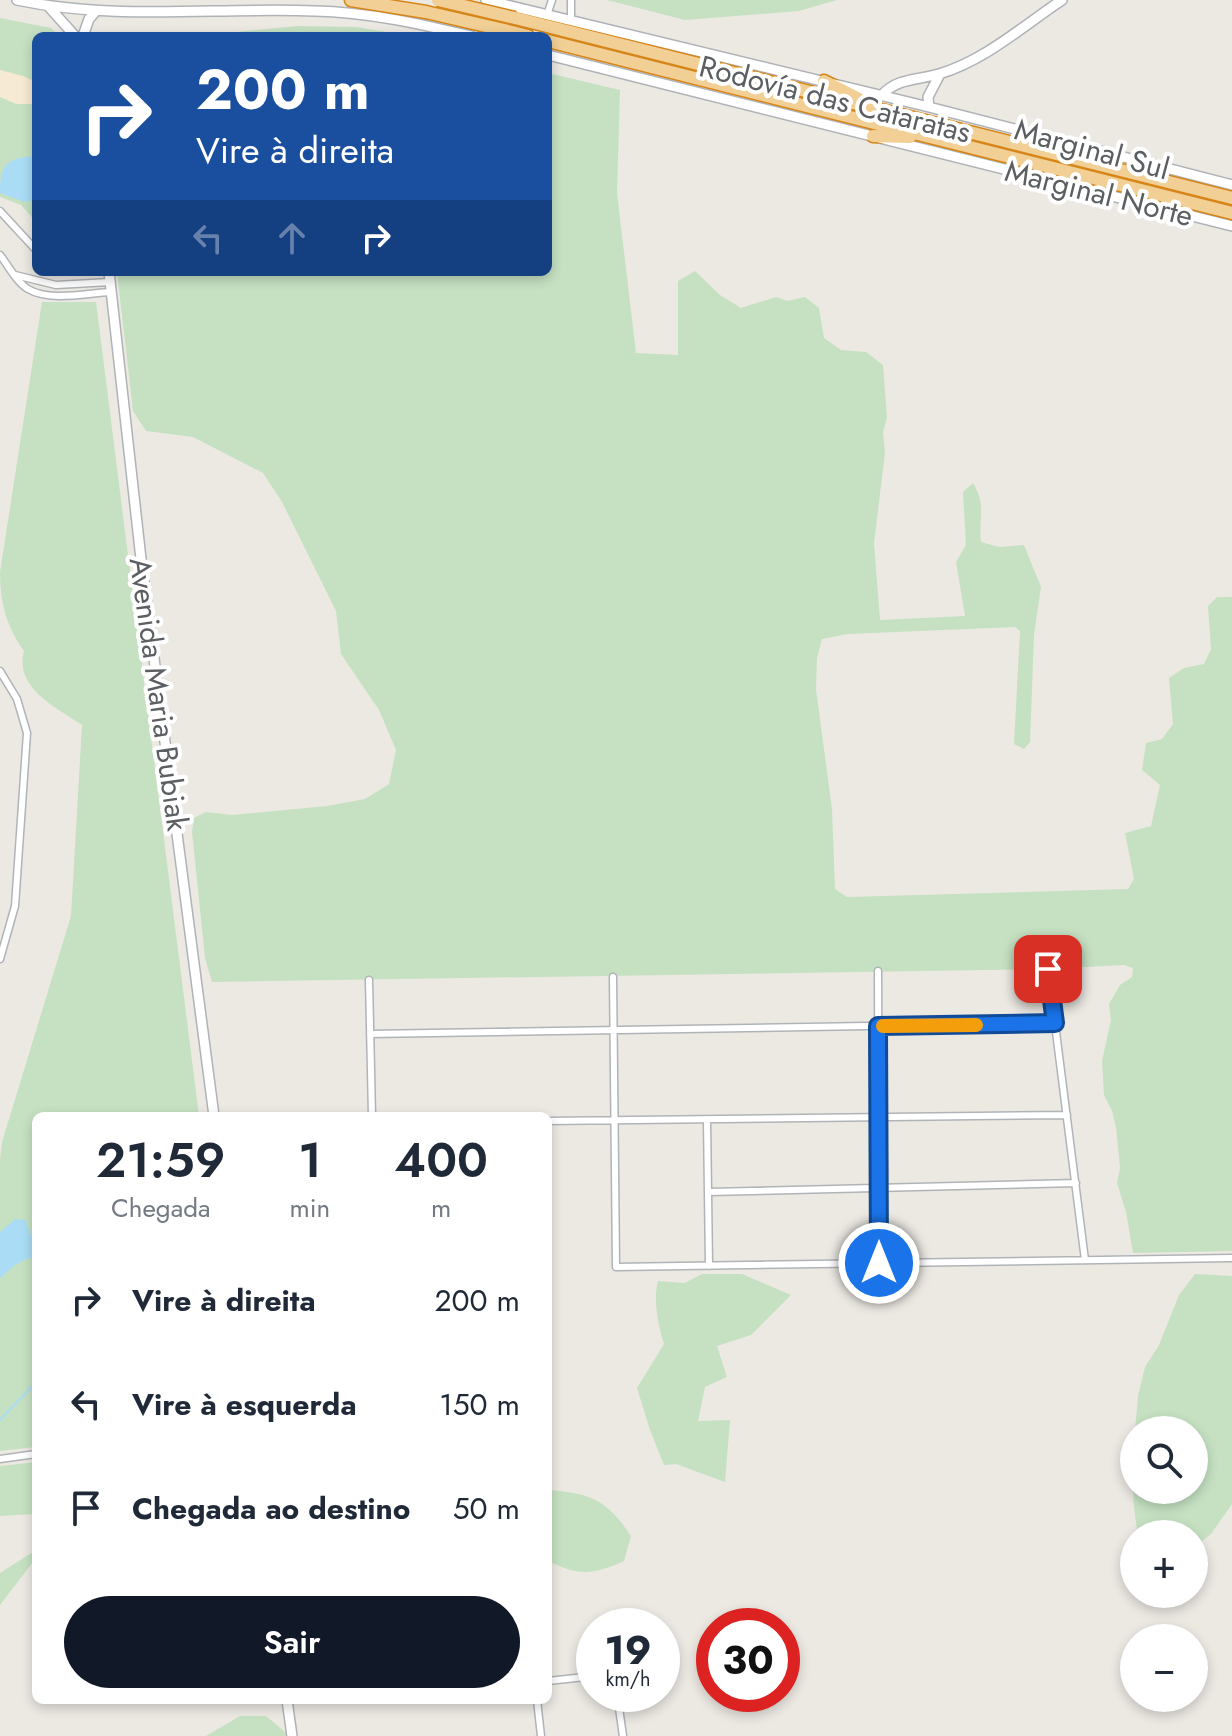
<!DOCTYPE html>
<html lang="pt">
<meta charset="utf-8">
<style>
body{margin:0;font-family:Jost,sans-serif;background:#f2f2f3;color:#1f2937;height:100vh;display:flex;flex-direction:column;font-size:30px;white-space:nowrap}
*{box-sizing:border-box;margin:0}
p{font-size:26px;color:#747a83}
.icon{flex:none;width:44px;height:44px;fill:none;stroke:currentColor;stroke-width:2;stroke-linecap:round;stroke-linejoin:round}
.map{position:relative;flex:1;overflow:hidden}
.sheet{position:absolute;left:32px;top:1112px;width:520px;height:592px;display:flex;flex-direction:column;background:#fff;border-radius:12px;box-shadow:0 4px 12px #0003}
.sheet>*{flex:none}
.top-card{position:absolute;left:32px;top:32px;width:520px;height:244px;border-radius:12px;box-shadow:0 4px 12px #0003;background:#1a4fa0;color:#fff;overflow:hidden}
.controls{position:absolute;left:1120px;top:1416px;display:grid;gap:16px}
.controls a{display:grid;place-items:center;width:88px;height:88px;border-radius:50%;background:#fff;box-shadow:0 4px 12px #0003;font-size:40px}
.speed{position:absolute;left:576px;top:1608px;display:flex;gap:16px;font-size:40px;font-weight:700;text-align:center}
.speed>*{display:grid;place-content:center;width:104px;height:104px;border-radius:50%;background:#fff;box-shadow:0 4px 12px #0003;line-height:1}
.speed small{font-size:20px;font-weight:400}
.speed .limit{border:12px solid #d22;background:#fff;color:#111}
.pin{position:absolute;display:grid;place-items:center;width:68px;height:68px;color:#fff;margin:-34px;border-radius:16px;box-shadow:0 4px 12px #0006}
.me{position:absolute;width:88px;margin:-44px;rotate:0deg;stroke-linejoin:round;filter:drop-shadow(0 0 6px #0008)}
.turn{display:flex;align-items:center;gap:28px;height:168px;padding:0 32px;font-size:36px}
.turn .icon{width:104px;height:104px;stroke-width:2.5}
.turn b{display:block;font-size:56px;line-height:68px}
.lanes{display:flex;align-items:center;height:76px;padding:0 32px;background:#0003;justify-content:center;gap:40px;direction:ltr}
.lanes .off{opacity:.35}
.eta{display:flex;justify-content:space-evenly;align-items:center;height:136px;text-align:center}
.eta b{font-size:48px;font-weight:600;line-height:56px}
.cta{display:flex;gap:16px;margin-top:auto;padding:16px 32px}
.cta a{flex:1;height:92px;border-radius:48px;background:#111827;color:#fff;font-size:32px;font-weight:600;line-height:92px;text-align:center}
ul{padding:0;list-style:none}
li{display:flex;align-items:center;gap:24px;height:104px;padding:0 32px}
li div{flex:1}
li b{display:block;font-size:30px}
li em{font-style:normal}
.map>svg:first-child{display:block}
.green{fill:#c5e1c2}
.sand{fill:#f6ead4}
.water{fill:#aaddf5}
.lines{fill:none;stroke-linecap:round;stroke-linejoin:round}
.stream{stroke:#aaddf5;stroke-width:2}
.street-casing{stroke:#b0b4b7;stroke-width:9}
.secondary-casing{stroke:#afb3b7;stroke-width:12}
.highway-casing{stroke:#d68619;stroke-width:15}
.street{stroke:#fff;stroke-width:6}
.secondary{stroke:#fff;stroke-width:9}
.highway{stroke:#f1cf95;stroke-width:12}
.highway-bridge-casing{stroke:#d68619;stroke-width:15;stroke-linecap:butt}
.highway-bridge{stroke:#f1cf95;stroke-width:12}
.route-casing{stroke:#114b97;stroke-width:20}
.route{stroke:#1a73e8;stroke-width:14}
.slow{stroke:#f59e0b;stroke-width:14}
.labels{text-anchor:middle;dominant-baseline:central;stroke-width:8;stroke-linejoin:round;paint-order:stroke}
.street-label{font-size:30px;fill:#5b5f62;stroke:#fff}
</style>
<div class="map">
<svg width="1232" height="1736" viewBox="0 0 1232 1736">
<rect width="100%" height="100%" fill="#ece9e3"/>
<path class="green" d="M607,0H837L799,11L685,20Z
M0,18L51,28L60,36H36V222L21,205L0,197Z
M298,26L356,27L411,36H96L114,33L196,36Z
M548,73L620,90L617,193L636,353L678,355V281L695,271L720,295L741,308L776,297L787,301L805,297L819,308L824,338L841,350L866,352L883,365L887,418L883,432L885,453L874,543L880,620L965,616L956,562L966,545L963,492L973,483C987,507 978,516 981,542L999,547L1024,545L1041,587L1034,635L1030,742L1024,749L1014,744L1020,631L1015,627L848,634L822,639L817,658L816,689L832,809L835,889L847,897L1128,889L1134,879L1125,833L1151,826L1160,785L1142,770L1146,743L1162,739L1173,724L1169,678L1184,668L1204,664L1211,649L1208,606L1217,597H1232V1251L1133,1253L1126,1212L1117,1183L1120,1168L1116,1127L1112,1111L1104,1095L1102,1061L1111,1020L1109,1004L1120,985L1132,977L1133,968L1124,965L1048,969L212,982L205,958L192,832L194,818L206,812L232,815L327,806L365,799L389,784L396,750L379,710L341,654L336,611L282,502L263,473L193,437L146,431L133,411L117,272H548Z
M42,302H96L199,1116H36V1447L0,1451V1159L2,1142L71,916L82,725C56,707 14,688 24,651C6,626 0,601 0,572Z
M702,1274H742L791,1295L751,1335L717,1346L727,1377L705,1387L698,1421L730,1420L725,1482L676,1464L664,1465L650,1430L637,1388L664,1344C658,1325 653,1300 658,1281L685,1283Z
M1195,1274L1232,1276V1504L1211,1534L1194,1547V1534H1138C1132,1504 1132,1475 1134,1444V1490H1194V1430H1135L1138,1396L1145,1367L1159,1345L1179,1295Z
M36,1462V1514L0,1516V1466Z
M548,1490C591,1493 607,1500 631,1536L624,1561C593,1575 579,1576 548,1561Z
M36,1550V1558L0,1605V1573Z
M240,1716H266L290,1736H206Z"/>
<path class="sand" d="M0,70L23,76L36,82V98L32,104H16L0,97Z"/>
<path class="water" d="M36,156V200L25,202L0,193C0,164 7,158 36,156Z
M15,1219L25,1220L31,1235L36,1237V1260L29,1258L15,1265L0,1278V1232Z"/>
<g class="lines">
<path class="stream" d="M0,1420L36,1382"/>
<defs>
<path id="street" d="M547,15L552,0
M571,21V0
M0,211L36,250
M0,255C8,265 17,283 28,289C50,302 87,293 111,292
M15,275L56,285L110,282
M0,671L17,699L27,733L15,906L0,959
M1048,969L1085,1260
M878,971L879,1263
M613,977L616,1267L1232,1258
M369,980L372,1116
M370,1034L1055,1023
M707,1120L709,1266
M548,1121L1067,1115
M708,1192L1076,1183
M0,1459L36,1454
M548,1681L594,1676
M617,1694L623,1736
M537,1700L541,1736"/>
<path id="secondary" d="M17,0C116,21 215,7 315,11C368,12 420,24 471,36
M486,0L929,107L1232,185
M49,7L75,36
M83,36L89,19L96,11
M548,55L1232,226
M882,95C897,78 918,80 939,74C984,61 1023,26 1062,0
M929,107L928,97L940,74
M109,272L141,559L214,1116
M287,1700L292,1736"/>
<path id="highway" d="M351,0L426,12
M515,18L1232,198
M512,32L528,36
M548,41L1232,213
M824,81L861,100
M873,136L910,137"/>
</defs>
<use href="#street" class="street-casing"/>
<use href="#secondary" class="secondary-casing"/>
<use href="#highway" class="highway-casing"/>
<use href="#street" class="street"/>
<use href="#secondary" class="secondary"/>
<use href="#highway" class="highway"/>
<defs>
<path id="highway-bridge" d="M438,0L515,18
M426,12L512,32"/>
</defs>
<use href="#highway-bridge" class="highway-bridge-casing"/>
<use href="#highway-bridge" class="highway-bridge"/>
</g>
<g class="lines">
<defs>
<path id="route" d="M879,1263L878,1026L1055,1023L1048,969"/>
</defs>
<use href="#route" class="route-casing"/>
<use href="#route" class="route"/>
<path class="slow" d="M883,1026L976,1025"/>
</g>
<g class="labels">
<g class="street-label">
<text transform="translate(835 99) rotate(14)">Rodovía das Cataratas</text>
<text transform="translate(1092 149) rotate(15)">Marginal Sul</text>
<text transform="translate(1099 193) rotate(14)">Marginal Norte</text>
<text transform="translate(159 694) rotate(82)">Avenida Maria Bubiak</text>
</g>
</g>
</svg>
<div class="controls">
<a><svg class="icon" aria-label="search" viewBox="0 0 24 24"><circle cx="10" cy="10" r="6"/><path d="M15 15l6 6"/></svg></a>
<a>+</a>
<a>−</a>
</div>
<div class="speed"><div>19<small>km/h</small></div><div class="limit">30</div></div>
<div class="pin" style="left:1048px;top:969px;background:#d93025"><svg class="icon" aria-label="arrive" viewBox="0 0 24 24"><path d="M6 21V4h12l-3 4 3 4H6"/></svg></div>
<svg class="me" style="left:879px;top:1263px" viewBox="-20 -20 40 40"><circle r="17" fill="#1a73e8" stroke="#fff" stroke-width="3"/><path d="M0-11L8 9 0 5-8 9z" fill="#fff"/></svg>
<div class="top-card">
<div class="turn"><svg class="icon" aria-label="right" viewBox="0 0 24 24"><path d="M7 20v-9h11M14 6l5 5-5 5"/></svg><div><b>200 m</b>Vire à direita</div></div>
<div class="lanes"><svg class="icon off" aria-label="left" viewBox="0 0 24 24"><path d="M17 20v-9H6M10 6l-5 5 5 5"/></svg><svg class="icon off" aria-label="ahead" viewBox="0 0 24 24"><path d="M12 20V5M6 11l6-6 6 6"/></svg><svg class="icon" aria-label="right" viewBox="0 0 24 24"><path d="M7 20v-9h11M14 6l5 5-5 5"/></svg></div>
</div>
<section class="sheet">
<div class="eta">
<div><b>21:59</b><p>Chegada</p></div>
<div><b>1</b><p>min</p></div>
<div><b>400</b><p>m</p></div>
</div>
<ul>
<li><svg class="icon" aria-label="right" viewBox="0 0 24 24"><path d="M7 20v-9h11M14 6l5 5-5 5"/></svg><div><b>Vire à direita</b></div><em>200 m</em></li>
<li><svg class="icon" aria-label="left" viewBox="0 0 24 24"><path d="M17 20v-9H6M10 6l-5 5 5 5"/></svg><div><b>Vire à esquerda</b></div><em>150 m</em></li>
<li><svg class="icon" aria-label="arrive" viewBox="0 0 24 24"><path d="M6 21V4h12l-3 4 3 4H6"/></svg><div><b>Chegada ao destino</b></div><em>50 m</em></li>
</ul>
<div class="cta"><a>Sair</a></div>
</section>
</div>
